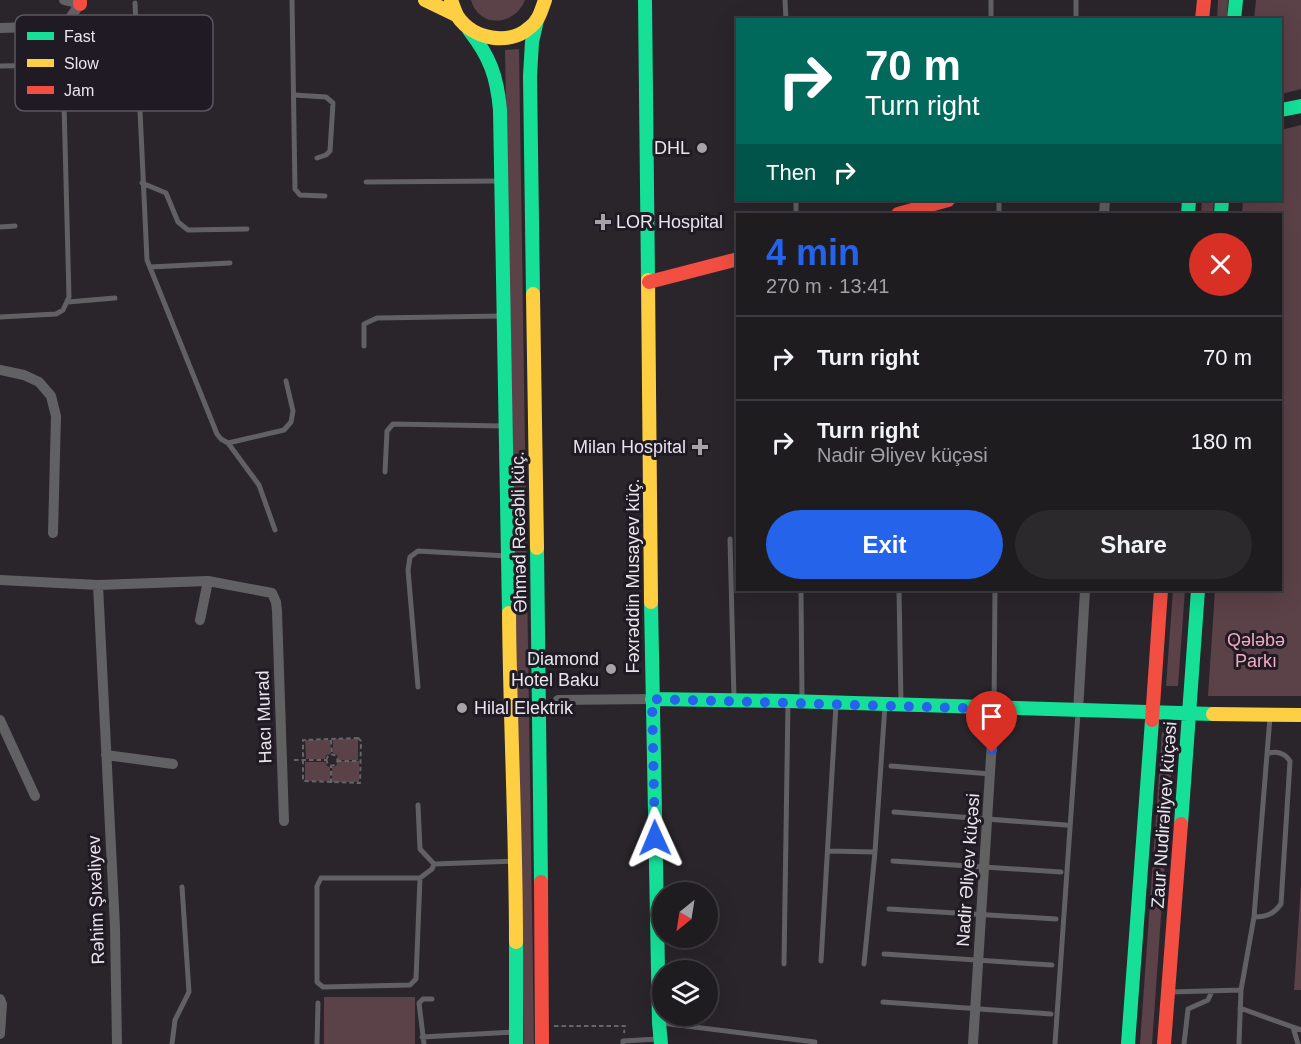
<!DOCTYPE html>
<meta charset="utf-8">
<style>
body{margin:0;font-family:Helvetica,sans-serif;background:#2c292d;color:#f1f3f6;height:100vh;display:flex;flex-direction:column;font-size:22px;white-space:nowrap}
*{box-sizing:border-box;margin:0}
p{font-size:20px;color:#a1a1a5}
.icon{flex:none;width:33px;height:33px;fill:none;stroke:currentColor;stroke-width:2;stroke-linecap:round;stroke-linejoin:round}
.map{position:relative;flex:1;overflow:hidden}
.side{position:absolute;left:736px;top:213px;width:546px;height:378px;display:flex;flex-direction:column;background:#1f1c20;border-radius:0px;box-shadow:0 6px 24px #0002,0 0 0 2px #3c3a3e}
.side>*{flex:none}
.guide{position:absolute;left:736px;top:18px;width:546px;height:183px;border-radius:0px;box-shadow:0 6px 24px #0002,0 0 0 2px #3c3a3e;background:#00695c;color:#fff;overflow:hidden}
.needle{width:39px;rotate:210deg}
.controls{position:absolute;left:652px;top:882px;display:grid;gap:12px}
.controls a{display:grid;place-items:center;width:66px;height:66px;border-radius:50%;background:#1f1c20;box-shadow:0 6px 24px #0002,0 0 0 2px #3c3a3e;font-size:30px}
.pin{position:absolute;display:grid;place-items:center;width:51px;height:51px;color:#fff;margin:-62px -26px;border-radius:50% 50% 50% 0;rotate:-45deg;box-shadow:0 0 6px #0007}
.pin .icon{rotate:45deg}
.me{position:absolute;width:66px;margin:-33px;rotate:359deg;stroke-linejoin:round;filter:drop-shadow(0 0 4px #0008)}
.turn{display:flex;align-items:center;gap:21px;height:126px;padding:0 30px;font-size:27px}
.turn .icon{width:78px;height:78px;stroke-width:2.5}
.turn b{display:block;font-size:42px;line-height:51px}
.then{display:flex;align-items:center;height:57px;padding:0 30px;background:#0003;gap:12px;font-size:22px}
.round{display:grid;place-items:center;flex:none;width:63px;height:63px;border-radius:32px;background:#2c292d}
.head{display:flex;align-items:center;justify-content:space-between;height:102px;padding:0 30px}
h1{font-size:36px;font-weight:600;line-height:45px;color:#2563eb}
.primary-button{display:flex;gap:12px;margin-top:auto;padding:12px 30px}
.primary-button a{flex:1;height:69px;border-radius:36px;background:#2563eb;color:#fff;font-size:24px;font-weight:600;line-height:69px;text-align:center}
.primary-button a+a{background:#2c292d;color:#f1f3f6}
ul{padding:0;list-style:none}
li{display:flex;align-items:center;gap:18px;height:84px;padding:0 30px;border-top:2px solid #3c3a3e}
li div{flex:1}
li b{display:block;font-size:22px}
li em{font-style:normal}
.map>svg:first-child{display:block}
.green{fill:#5b4148}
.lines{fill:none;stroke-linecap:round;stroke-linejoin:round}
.path{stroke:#656467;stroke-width:2;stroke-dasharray:4.5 3;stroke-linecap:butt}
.lane{stroke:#616063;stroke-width:5}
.street{stroke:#616063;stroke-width:10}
.fast{stroke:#16e098;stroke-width:14}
.slow{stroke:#ffcf43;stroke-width:14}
.jam{stroke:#f24e42;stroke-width:14}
.route{stroke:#2563eb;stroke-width:10;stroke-dasharray:0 18}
.poi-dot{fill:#a6a2a8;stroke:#201a24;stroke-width:2}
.labels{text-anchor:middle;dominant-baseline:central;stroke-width:6;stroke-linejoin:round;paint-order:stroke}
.poi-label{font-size:18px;fill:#e9e5ec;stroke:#201a24;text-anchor:end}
.street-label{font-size:18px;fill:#e9e5ec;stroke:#201a24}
.park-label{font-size:18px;fill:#f4aabd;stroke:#201a24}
.key{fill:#201a24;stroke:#5c5760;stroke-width:1.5}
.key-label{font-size:16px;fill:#e9e5ec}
</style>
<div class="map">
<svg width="1301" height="1044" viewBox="0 0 1301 1044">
<rect width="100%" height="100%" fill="#29252b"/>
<path class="green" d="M471,0H525C515,26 479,29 471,0Z
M1218,0H1228L1227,19L1217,20Z
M1256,0H1301V89L1281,94V20L1254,19Z
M519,49L534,1044H524L505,50Z
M1301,125V696H1208L1215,590H1281V214H1242L1243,200H1281V130Z
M1202,200H1214L1213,214H1201Z
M1173,590H1185L1178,686H1166Z
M1162,732L1174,733L1152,1044H1140Z
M333,739H358V760H338L337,755L333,753Z
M305,740H330L331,754L326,755L325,759H306Z
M338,761H359V782H332V767L336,766Z
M305,762H325L327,766L330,767V781H305Z
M1301,884V990H1294Z
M324,997H415V1044H324Z"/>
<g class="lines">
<path class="path" d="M358,738L361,741L360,783L303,781V740Z
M331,740L332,755
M326.5 760a5.5 5.5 0 1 1 11 0a5.5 5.5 0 1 1-11 0Z
M294,760H326
M337,761H360
M331,783V766
M554,1026H625L624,1033"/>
<path class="lane" d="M292,0L295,189L300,195L325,196
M785,0L786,20
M991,0V20
M1076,0V20
M135,3L147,260L217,434L221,439L228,443L284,430L291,422L293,411L286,381
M0,66L63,65
M294,95L326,97L333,103L330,151L326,155L317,158
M366,182L500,181
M142,183L166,193L178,222L188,230L247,229
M796,200V214
M999,214V200
M0,227L15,226
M150,267L230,263
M68,302L115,298
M0,317L56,314L63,310L69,297L63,65L64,26
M364,346V324L377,318L502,316
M228,443L259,485L275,530
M385,472L387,431L393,424L503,426
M730,539L734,699
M801,590L802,701
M899,590L901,704
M418,687L408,570L410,557L418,551L507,556
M994,708L995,590
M1267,754L1270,717
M891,766L991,774
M418,805L420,849L434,864
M894,812L1066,825
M829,851L875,852L885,705
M893,861L1061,872
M420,878L416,979L410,985L323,987L317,982V886L321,878H420L432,869L434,864L514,861
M889,909L1056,919
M884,954L1052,965
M821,961L836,705
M784,964L788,702
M864,964L875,852
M1170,992L1241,990
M883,1002L1051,1014
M1240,1008L1301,1030
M662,1023L815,1042
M1293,1027L1298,1044
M422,1037L514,1032
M172,1044L175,1020L189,992L182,887
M317,1044L318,1003
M424,1044L419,1003L423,999H432
M623,1044V1041L658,1039
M1055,1044L1078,713
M1184,1044L1188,1009L1208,1000L1212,991
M1239,1044L1241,990L1254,917L1267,754C1275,750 1285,753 1290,761L1281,904C1274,914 1266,917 1254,917"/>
<path class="street" d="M0,28L64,26L80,4L64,0
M1104,214L1105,200
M0,370L24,375L39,382L51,396L56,416L53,533
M0,580L98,585L208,581L272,593L276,602L277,611L284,821
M98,585L115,928L117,1044
M200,620L208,581
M558,700L652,699
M1078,711L1085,590
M0,720L35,796
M106,755L173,764
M0,999L2,1004L0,1034
M973,1044L994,709"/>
<path class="fast" d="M645,0L648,280
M1234,20L1236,0
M469,30C490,57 497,76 500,110L509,613
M1281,110L1301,106
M1188,214L1189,200
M1221,214L1222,200
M533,294L530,76L532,42L537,20
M537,548L541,882
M651,602L659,1023L661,1044
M652,699L788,701L1213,714
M1181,824L1198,590
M516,942V1044
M1128,1044L1152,720"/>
<path class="slow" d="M425,0L456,15
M451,0C453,5 455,12 458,17C473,39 509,46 529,28C539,21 541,11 545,0
M648,280L651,602
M533,294L537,548
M509,613C510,722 516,832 516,942
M1213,714L1301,715"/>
<path class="jam" d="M80,0V4
M1202,20L1204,0
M898,214L948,200
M649,282L738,259
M1152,720L1161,590
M541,882L542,1044
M1164,1044L1181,824"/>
</g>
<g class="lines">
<path class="route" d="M655,838L652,699L994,709L992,753"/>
</g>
<g class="poi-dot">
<circle cx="702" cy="148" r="6"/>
<path d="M600 213h6v6h6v6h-6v6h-6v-6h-6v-6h6z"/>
<path d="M697 438h6v6h6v6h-6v6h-6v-6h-6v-6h6z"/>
<circle cx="611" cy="669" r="6"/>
<circle cx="462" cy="708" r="6"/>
</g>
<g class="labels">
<g class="poi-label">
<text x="690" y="148">DHL</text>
<text x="616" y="222" text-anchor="start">LOR Hospital</text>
<text x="686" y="447">Milan Hospital</text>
<text x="599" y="659">Diamond<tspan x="599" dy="21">Hotel Baku</tspan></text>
<text x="474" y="708" text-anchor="start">Hilal Elektrik</text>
</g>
<g class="street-label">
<text transform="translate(519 532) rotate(-91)">Əhməd Rəcəbli küç.</text>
<text transform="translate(633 576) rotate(-90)">Fəxrəddin Musayev küç.</text>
<text transform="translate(264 717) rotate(-92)">Hacı Murad</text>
<text transform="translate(1164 815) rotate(-86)">Zaur Nudirəliyev küçəsi</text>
<text transform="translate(968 870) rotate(-86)">Nadir Əliyev küçəsi</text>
<text transform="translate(96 900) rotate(-92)">Rəhim Şıxəliyev</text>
</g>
<g class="park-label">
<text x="1256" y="640">Qələbə<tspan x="1256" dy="21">Parkı</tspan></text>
</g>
</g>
<rect x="15" y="15" width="198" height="96" rx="9" class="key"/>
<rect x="27" y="32" width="27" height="8" fill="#16e098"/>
<rect x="27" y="59" width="27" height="8" fill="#ffcf43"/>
<rect x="27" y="86" width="27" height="8" fill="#f24e42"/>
<g class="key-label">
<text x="64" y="42">Fast</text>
<text x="64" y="69">Slow</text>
<text x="64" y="96">Jam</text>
</g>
</svg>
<div class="controls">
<a><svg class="needle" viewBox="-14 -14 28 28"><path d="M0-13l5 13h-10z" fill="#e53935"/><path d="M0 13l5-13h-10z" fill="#a1a1a5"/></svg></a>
<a><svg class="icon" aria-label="layers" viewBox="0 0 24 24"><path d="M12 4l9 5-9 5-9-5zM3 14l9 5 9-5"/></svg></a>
</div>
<div class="pin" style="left:992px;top:753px;background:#d93025"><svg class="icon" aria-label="arrive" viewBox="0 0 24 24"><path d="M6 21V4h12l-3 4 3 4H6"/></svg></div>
<svg class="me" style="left:655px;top:838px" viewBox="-20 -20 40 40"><path d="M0-17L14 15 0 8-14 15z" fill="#2563eb" stroke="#fff" stroke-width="4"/></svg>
<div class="guide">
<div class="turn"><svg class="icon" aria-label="right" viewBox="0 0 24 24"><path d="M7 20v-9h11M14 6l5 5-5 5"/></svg><div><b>70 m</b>Turn right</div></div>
<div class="then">Then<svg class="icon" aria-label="right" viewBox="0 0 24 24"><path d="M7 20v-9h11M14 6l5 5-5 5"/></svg></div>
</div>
<section class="side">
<div class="head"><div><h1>4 min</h1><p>270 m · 13:41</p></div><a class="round" style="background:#d93025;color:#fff"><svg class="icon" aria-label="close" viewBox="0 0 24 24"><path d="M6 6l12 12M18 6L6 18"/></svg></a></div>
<ul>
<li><svg class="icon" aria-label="right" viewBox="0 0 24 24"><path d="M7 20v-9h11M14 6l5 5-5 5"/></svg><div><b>Turn right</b></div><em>70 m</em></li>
<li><svg class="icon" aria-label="right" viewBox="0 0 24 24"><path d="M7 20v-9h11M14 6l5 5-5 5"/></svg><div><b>Turn right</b><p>Nadir Əliyev küçəsi</p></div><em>180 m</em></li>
</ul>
<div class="primary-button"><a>Exit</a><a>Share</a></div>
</section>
</div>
